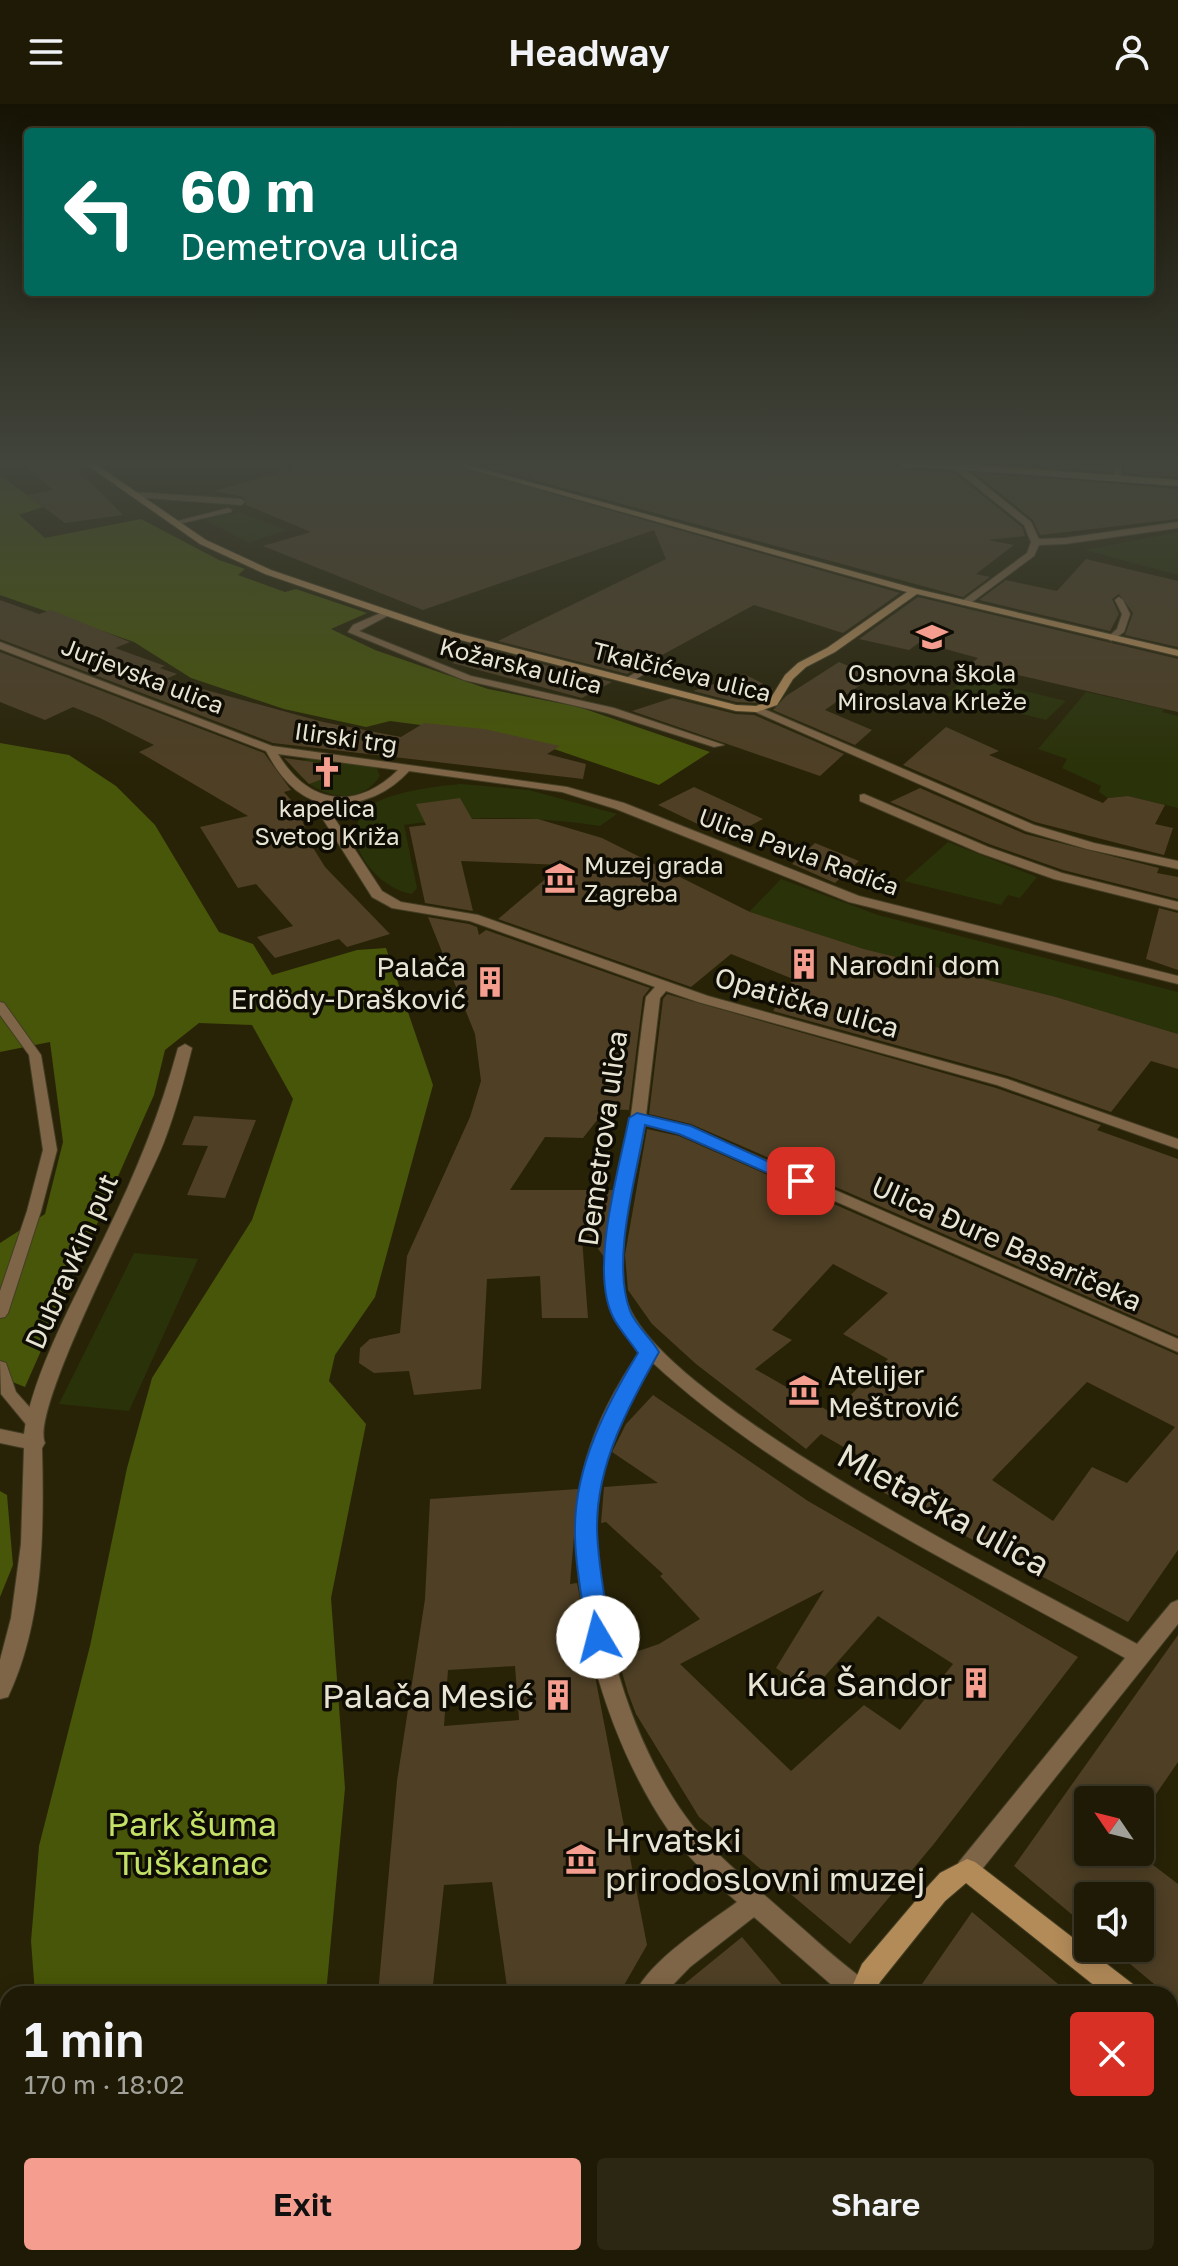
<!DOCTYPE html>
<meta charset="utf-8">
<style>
body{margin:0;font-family:"Golos Text",sans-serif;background:#2b2713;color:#f1f3f6;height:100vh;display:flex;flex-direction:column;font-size:30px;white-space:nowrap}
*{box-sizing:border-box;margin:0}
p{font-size:26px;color:#a1a19a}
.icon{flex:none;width:44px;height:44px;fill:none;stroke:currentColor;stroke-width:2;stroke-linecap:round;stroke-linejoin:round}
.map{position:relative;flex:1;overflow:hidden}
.details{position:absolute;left:0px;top:1882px;width:1178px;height:280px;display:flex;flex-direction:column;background:#1e1a05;border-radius:24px 24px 0 0;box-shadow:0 4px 20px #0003,0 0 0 2px #3c3827}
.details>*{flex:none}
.hud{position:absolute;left:24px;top:24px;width:1130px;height:168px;border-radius:8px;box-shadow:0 4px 20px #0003,0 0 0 2px #3c3827;background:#00695c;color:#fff;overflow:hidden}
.needle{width:52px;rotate:305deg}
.controls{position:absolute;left:1074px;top:1682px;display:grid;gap:16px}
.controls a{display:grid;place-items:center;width:80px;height:80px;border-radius:8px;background:#1e1a05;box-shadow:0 4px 20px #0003,0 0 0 2px #3c3827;font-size:40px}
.pin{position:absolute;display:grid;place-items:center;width:68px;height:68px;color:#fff;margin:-34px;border-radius:16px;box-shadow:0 4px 12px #0006}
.me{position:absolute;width:88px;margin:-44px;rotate:352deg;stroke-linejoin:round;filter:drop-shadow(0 0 6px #0008)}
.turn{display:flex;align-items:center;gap:28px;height:168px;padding:0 24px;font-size:36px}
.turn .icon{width:104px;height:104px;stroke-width:2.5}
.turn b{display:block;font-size:56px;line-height:68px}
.round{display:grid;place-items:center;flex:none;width:84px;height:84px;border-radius:8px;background:#2b2713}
.summary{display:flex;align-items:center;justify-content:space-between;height:136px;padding:0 24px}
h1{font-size:48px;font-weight:600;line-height:60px}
.action{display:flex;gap:16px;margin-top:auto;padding:16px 24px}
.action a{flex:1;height:92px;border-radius:8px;background:#f59d8e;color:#111;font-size:32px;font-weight:600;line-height:92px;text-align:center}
.action a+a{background:#2b2713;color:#f1f3f6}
header{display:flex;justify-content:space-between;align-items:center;height:104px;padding:0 24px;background:#1e1a05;font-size:36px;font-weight:600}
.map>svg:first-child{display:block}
.green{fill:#2a3209}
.forest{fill:#475608}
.building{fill:#4e3f25;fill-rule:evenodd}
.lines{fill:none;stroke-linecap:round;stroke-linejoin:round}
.lane-casing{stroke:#433e24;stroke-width:2}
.street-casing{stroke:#433e24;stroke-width:2}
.secondary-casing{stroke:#433e24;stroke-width:2}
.lane{fill:#7f6547;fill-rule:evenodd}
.street{fill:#7f6547;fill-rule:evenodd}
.secondary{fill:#b38b59;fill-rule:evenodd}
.tram{stroke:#8b8771;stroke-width:2}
.route{fill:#1a73e8;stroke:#114b97;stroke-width:2}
.labels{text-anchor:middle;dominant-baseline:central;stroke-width:7;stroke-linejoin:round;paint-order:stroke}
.far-street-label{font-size:24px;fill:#e7e4d4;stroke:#0e0c03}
.far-poi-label{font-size:24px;fill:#e7e4d4;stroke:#0e0c03}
.poi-label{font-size:28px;fill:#e7e4d4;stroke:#0e0c03;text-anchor:start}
.street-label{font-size:28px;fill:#e7e4d4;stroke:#0e0c03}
.near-street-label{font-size:34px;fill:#e7e4d4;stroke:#0e0c03}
.near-poi-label{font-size:34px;fill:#e7e4d4;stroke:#0e0c03;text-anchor:end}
.near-park-label{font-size:34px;fill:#c4e167;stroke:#0e0c03}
</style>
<header><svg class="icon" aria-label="menu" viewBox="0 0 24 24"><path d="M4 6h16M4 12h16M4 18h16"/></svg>Headway<svg class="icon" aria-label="person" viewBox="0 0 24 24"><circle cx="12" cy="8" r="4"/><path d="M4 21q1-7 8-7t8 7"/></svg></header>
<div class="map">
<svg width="1178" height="2162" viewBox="0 0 1178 2162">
<rect width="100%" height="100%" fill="#282307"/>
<path class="green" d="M239,408L287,426L249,439L205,416Z
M1178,428V471L1085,446Z
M967,573L1066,597L1046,616L946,591Z
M1086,588L1164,605L1162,608L1178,612V704L1128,692L1108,694L1099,688L1101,682L1062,664L1067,655L1038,645Z
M311,654L369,661L377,664L380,672C357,707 311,691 291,661Z
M461,680L529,686L617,710L600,722C533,712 471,711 404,721L417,784L412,790C376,785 334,732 369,703C388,688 437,682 461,680Z
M948,738L1037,773L1020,794L1008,791L1001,801L904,777Z
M781,775L878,811L1178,888V930L1056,893L864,845L749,808Z
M134,1149L198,1155L129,1307L59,1300Z"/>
<path class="forest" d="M0,371L43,403L19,411L45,434L141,415L219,456L245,465L238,471L285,488L296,485L367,509L331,525L375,546L488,585L579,603L710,648L659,681L522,634L390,617L366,623L284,605L191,574L134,538L0,491Z
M0,639L69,651L116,682L155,721L219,828L253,840L272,871L357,846L386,844L433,981L375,1193L335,1251L329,1277L366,1320L331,1494L345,1684L326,1890H35L31,1837L39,1742L90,1542L127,1364L152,1274L252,1116L293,995L252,921L199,919L165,946L154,991L25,1283L0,1273V1139L45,1110L63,1038L50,938L0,948Z
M0,1387L7,1391L13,1461L0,1493Z
M8,1987V2154H223L220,2162H0V1993Z"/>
<path class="building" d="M24,361H74L123,411L65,419L27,391L53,386Z
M294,361H452L900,489L843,529L754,501L627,570L498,537L666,455L654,426L423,506L263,442L311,428L246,401L243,393L214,387L293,365Z
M479,361H861L946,369L952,367L1022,423L1025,432L988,436L1014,441L976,470L990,473L963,493Z
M1020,361H1110L1111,368Z
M1124,361H1178V373L1124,369Z
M974,368L1178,385V415L1040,431L1033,416Z
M1086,455L1178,477V543L1125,531L1133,509L1119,490L1112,495L1119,510L1110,527L979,496L1006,476L1057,487Z
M918,493L1178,555V608L971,560L978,554L920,538L909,546L859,535Z
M0,496L39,510L51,506L130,538L115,544L165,562L160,564L177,570L166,575L323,618L401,633L424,619L484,625L560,642L547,650L586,660L583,675L273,639L0,535Z
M482,545L612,578L582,594L452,559Z
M0,548L264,649L291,686L284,688L296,702L307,728L304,729L325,763L390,830L347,843L339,835L275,854L257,833L293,822L256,780L238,784L200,723L248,712L139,648L154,641L100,614L73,603L45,616L0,598Z
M839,558L873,572L825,606L872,626L855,641L773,606L786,592Z
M744,570L773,585L767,595L756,599L736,598L693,587Z
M672,594L735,610L754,611L844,650L820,672L632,607Z
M946,623L999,647L989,651L1103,699L1108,694L1128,692L1165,701L1155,720L1173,724L1164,751L1035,718L903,661Z
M284,654L335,661L339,669L309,680Z
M694,683L705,688L763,715L727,734L658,701Z
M920,684L1025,730L1159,764L1157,769L1178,773V795L1063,766L989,740L890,698Z
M460,694L472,715H538L602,734L750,808L864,845L1056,893L1178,930V965L1151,957L1111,1008L1008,972L773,907L793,875L731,850L691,883L498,815L562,761L461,757L473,807L425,799L409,723L426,721L416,700Z
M815,739L859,757L835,779L792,760Z
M1159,804L1178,809V866L1146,855Z
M428,813L469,820L477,823L479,831L486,826L650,884L643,893L629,1006L606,1005L583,1034L545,1033L510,1086H614L604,1153L581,1121L588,1214H542L540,1172L487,1175L481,1285L414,1291L409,1267L374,1269L359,1259L360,1244L370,1235L400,1229L407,1152L470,1013L481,977L475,930Z
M667,890L996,984L1101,1021L1097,1026L1178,1055V1232L691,1020L649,1010L663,895Z
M194,1012L256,1016L225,1094L187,1091L208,1042L182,1041Z
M647,1025L679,1032L1178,1251V1446L1128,1518L856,1374L871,1359L821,1330L806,1345L696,1260L652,1220L628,1186L625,1151ZM833,1160L888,1189L843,1230L888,1255L832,1309L755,1265L792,1236L772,1226ZM1087,1278L1175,1323L1127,1379L1092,1363L1053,1417L992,1376Z
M653,1291L808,1397L1078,1553L933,1741L850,1840L699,1713L636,1610L628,1589L618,1554L659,1540L700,1515L660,1472L663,1470L606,1418L601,1419L604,1383L658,1379L612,1348L626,1320ZM824,1486L776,1564L811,1588L878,1512L953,1560L900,1626L864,1601L791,1667L680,1560Z
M578,1385L570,1480L577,1479L647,1841L619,1890H508L492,1778L444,1781L432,1890H378L397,1677L425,1495L430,1395ZM515,1562L519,1616L444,1622L448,1566Z
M1178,1531V1658L1152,1696H1088V1748H1136L1178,1780V1900L1111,1844H1140V1792H1088V1824L1014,1762Z
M972,1808L1070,1890H915Z
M742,1833L790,1890H672Z"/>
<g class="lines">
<defs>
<path id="lane" d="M228,404L232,406L231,408L174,421L170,419Z
M1119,493L1123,496L1130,510L1124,528L1111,537L1107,534L1117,525L1122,510L1115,496Z
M655,557L660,560L658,562L631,578L623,576Z
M0,898L4,899L41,951L57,1046L41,1107L8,1209L5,1213L0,1214V1187L27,1107L43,1046L29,951L0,911Z
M0,1257L6,1259L16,1288L41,1316L43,1320L41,1324L35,1326L29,1324L1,1290Z"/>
<path id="street" d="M954,361H960L1031,418L1039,435L1065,434L1178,418V424L1065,440L1039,441L1034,452L968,501H962V497L1027,449L1031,438L1024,421L954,365Z
M1113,361H1121L1122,377L1115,375Z
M135,388L241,395L245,398L241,401L132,393L131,391Z
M383,508L391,510L359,527L471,572L614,604L724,641L714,643L607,609L464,576L348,528L353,521Z
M0,538L272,642L567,683L624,699L859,792L1178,872V880L849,798L616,705L562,688L409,667C389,689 363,700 333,701V712L382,787L401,798L478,811L708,892L1007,975L1178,1035V1045L997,981L698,898L666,887L660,894L646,1012L690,1023L1178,1235V1248L680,1029L645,1021C637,1076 611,1138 626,1194C652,1295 1037,1485 1137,1540L1171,1499L1178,1496V1520L975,1774L967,1777L959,1774L955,1766L959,1758L1125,1554C967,1465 786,1382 652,1258C631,1287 614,1320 605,1356C578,1465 621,1624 686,1713C713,1751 752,1779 786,1810C814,1834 840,1859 870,1880L873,1890H842L754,1813L690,1863L664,1890H635C648,1858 708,1819 737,1798C712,1776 688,1754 669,1727C603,1632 556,1471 586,1356C597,1317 617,1280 640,1247C580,1180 616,1109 628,1032C635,987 639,939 646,893L655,883L470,817L392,804L372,793L360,774L321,712V699C294,691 279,671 266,647L0,545ZM278,650L398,666C355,708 308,700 278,650Z
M757,602L1034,721L1094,739L1178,757V765L1087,745L1026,727L753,607V603Z
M864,690L988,743L1062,769L1178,798V806L1054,775L980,749L860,697V691Z
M185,940L192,944C184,976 176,1007 164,1038C146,1085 29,1306 45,1339L42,1344C44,1426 44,1517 8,1593L0,1595V1556L11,1514L21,1440L24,1344L0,1339V1325L24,1330C32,1270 78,1187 105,1132C135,1071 160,1010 178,944Z
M618,2154H646L647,2162H619Z
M906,2154H941L937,2162H903Z"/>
<path id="secondary" d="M87,361H97L206,436L271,466L453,528L736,601L756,602L769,597L785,571L798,559L827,544L907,488L455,361H468L917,485L1178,546V552L917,490L835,548L806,563L793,575L777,601L757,608L736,607L445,532L265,470L200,440Z
M900,361H979L1178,376V382L959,364L904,363Z
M967,1755L975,1758L1134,1881L1137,1890H1105L966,1779L945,1797L880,1878L874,1890H849L862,1860L929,1781L940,1769Z
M1170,1912L1178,1916V1945L1170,1941Z
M990,2154H1020L1023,2162H994Z"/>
</defs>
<use href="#lane" class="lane-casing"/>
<use href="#street" class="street-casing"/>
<use href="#secondary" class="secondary-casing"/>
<use href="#lane" class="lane"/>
<use href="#street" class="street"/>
<use href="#secondary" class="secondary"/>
<path class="tram" d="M904,361L1178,381"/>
</g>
<linearGradient id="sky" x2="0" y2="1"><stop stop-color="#161304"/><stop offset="0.54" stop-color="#42453c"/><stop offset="1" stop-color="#42453c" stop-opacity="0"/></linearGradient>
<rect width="1178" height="664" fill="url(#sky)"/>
<path class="route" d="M637,1009L691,1022L810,1077L801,1083L795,1081L679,1030L645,1021C636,1074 611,1156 630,1207C636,1222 651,1234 659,1248C629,1301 597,1359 597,1422C597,1458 606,1496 610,1533L607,1540L598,1543L590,1540L587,1533C583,1496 574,1458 575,1421C576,1360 607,1300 638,1249C630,1237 619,1225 613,1213C589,1165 619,1066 629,1014Z"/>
<defs>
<symbol id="school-bare" viewBox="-9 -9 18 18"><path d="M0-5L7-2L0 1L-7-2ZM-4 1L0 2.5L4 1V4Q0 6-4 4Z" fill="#f59d8e" stroke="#0e0c03" stroke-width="2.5" paint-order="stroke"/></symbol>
<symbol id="church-bare" viewBox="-9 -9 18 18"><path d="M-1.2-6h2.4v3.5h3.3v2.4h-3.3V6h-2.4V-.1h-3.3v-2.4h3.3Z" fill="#f59d8e" stroke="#0e0c03" stroke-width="2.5" paint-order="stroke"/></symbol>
<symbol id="museum-bare" viewBox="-9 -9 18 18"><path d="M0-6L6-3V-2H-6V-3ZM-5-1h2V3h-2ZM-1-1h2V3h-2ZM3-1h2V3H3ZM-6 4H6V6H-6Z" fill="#f59d8e" stroke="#0e0c03" stroke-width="2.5" paint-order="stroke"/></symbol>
<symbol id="building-bare" viewBox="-9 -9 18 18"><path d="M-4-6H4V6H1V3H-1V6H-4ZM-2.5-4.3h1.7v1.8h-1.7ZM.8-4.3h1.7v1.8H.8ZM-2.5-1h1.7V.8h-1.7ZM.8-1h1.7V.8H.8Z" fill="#f59d8e" stroke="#0e0c03" stroke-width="2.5" paint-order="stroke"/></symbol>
</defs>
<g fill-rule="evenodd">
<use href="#school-bare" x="910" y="511" width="44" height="44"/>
<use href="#church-bare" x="305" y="646" width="44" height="44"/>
<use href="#museum-bare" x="538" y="752" width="44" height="44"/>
<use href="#building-bare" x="782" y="838" width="44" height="44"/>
<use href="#building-bare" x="468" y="856" width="44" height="44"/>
<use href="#museum-bare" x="782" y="1264" width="44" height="44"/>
<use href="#building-bare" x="954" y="1557" width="44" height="44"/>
<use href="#building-bare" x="536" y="1569" width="44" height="44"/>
<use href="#museum-bare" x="559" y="1733" width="44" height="44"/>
</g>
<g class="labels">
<g class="far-street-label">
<text transform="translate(521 561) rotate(14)">Kožarska ulica</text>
<text transform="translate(682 567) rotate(14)">Tkalčićeva ulica</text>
<text transform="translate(143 571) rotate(21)">Jurjevska ulica</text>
<text transform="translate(346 633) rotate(8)">Ilirski trg</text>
<text transform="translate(799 747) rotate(20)">Ulica Pavla Radića</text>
</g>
<g class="far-poi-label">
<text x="932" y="568">Osnovna škola<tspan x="932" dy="28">Miroslava Krleže</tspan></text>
<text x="327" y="703">kapelica<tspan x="327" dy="28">Svetog Križa</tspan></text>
<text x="584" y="760" text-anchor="start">Muzej grada<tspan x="584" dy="28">Zagreba</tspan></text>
</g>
<g class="poi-label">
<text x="828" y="860">Narodni dom</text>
<text x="466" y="862" text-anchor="end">Palača<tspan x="466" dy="32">Erdödy-Drašković</tspan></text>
<text x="828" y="1270">Atelijer<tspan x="828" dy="32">Meštrović</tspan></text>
</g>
<g class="street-label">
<text transform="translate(807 898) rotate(16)">Opatička ulica</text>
<text transform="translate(602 1034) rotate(-82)">Demetrova ulica</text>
<text transform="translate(1007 1139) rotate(24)">Ulica Đure Basaričeka</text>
<text transform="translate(71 1157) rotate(-66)">Dubravkin put</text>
</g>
<g class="near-street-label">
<text transform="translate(944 1405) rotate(29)">Mletačka ulica</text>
</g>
<g class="near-poi-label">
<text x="952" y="1579">Kuća Šandor</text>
<text x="534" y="1591">Palača Mesić</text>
<text x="605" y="1735" text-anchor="start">Hrvatski<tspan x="605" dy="39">prirodoslovni muzej</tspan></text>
</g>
<g class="near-park-label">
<text x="192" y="1719">Park šuma<tspan x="192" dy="39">Tuškanac</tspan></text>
</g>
</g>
</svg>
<div class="controls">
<a><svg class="needle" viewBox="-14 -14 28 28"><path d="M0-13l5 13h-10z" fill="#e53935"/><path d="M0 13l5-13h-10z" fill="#a1a19a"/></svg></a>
<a><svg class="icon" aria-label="sound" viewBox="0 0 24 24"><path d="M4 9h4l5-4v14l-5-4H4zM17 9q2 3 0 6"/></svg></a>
</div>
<div class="pin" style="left:801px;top:1077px;background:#d93025"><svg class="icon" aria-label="arrive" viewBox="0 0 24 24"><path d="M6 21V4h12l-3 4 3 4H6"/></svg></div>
<svg class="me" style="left:598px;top:1533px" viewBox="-20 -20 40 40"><circle r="19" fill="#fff"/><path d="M0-13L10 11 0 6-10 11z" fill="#1a73e8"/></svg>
<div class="hud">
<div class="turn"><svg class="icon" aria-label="left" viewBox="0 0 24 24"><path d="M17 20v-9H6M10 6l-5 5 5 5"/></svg><div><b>60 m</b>Demetrova ulica</div></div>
</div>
<section class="details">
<div class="summary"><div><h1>1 min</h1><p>170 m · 18:02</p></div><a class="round" style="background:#d93025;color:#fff"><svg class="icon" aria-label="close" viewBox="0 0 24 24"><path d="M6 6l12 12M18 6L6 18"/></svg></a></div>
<div class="action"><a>Exit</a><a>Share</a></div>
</section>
</div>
